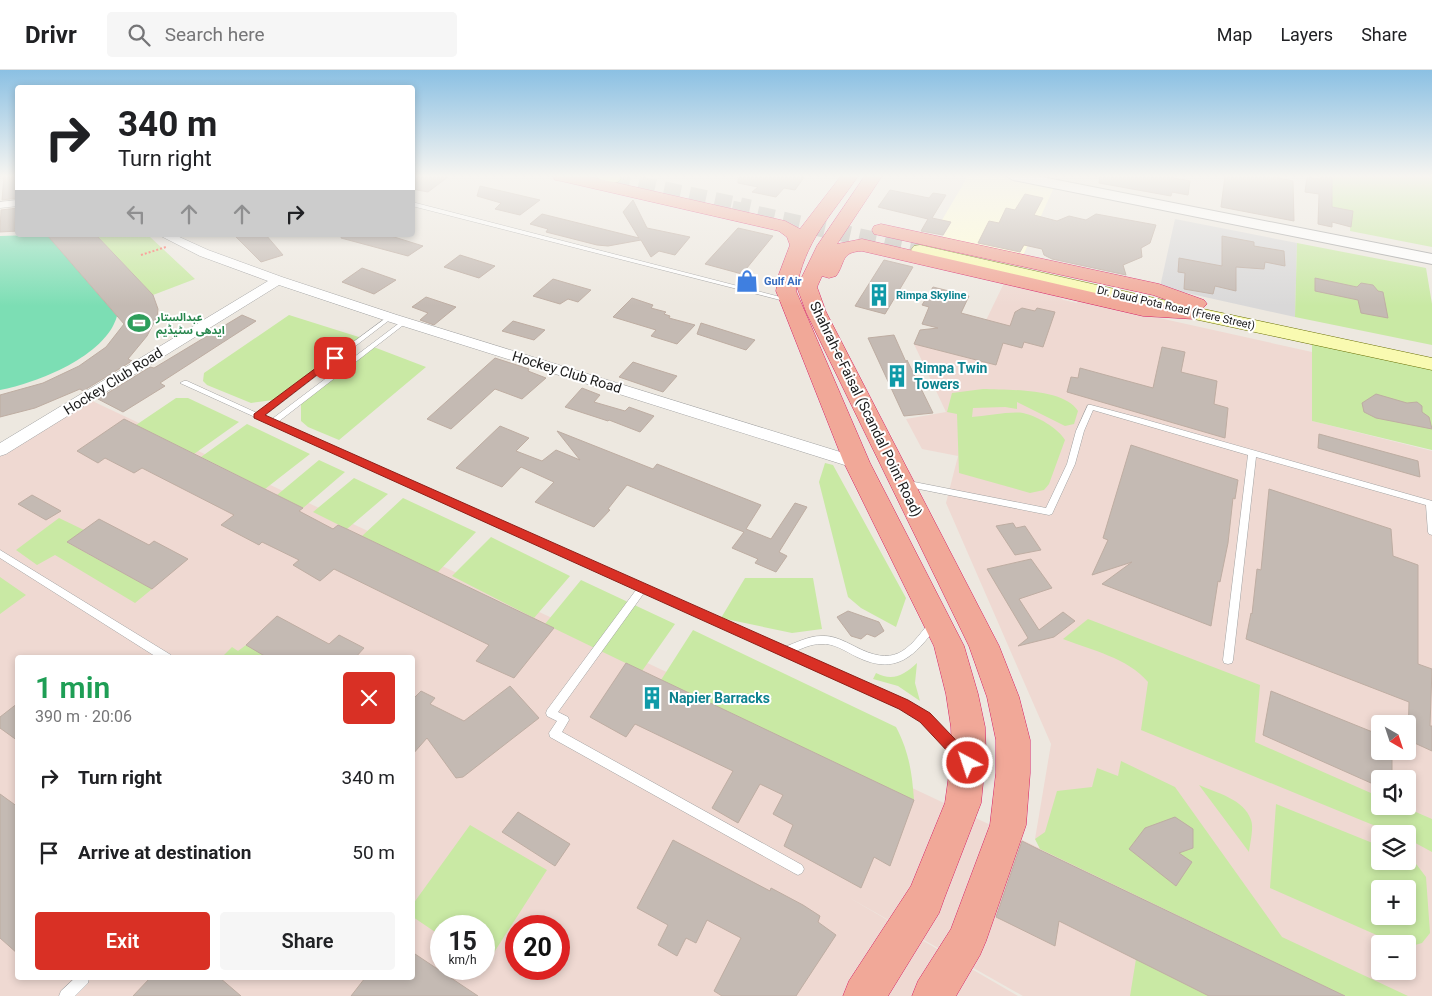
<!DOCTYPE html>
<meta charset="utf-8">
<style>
body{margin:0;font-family:Roboto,"Noto Sans Arabic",sans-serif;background:#f6f6f6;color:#202124;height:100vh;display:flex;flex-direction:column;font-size:19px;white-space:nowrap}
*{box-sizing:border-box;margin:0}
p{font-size:16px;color:#757577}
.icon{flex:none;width:28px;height:28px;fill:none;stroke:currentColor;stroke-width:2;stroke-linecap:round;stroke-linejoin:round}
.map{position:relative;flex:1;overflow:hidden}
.sheet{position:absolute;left:15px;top:585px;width:400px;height:325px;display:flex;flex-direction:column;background:#fff;border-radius:5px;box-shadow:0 2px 8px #0003}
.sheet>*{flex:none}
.top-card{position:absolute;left:15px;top:15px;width:400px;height:152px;border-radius:5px;box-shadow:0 2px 8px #0003;background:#fff;color:#202124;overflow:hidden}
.needle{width:32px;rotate:141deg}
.controls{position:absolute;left:1371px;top:645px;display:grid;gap:10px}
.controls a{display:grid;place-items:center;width:45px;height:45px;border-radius:5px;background:#fff;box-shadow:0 2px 8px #0003;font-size:25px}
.speed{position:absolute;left:430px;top:845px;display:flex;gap:10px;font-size:25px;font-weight:700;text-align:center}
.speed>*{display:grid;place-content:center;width:65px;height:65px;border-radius:50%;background:#fff;box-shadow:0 2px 8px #0003;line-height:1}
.speed small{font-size:12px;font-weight:400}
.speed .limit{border:8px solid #d22;background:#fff;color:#111}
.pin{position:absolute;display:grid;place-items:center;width:42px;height:42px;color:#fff;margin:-21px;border-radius:10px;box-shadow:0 2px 8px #0006}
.me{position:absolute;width:55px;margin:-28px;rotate:320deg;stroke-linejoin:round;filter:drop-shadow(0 0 4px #0008)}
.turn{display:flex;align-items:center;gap:18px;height:105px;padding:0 20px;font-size:22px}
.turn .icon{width:65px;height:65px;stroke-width:2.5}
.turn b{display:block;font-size:35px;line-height:42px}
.lanes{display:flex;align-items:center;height:48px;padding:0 20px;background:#0003;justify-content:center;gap:25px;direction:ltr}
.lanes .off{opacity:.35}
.round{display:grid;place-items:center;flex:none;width:52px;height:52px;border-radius:5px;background:#f6f6f6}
.summary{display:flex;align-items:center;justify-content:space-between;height:85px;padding:0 20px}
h1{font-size:30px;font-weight:600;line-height:38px;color:#1e9e55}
.button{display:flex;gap:10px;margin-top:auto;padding:10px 20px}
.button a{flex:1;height:58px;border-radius:5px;background:#d93025;color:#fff;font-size:20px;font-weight:600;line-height:58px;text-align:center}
.button a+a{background:#f6f6f6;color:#202124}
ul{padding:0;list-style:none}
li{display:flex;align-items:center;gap:15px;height:75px;padding:0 20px}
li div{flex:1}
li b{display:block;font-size:19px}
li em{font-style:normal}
header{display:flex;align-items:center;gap:30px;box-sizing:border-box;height:70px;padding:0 25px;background:#fff;border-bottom:1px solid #e0e0e0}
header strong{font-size:24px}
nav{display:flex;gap:28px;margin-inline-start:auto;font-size:18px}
.search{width:350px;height:45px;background:#f6f6f6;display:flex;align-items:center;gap:12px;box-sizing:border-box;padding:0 18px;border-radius:5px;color:#757577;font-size:19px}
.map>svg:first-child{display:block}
.residential{fill:#d9d8d8}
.education{fill:#fffdd7}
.military{fill:#efd9d2;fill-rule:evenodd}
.grass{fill:#c9e9a4;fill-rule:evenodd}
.pitch{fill:#7cdeb4}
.building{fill:#c4bab3;stroke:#beada2}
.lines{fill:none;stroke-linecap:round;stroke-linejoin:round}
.secondary-tunnel{stroke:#c3bfb9;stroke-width:17;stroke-dasharray:17 9;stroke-linecap:butt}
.service-casing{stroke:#a2a2a2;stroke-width:1}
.minor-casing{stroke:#a2a2a2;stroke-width:1}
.tertiary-casing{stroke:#a2a2a2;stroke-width:2}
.secondary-casing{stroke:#697004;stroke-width:1}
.trunk-casing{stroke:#d62267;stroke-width:1}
.path{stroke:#fb6c63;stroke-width:2;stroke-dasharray:2 2;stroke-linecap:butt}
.service{fill:#fff;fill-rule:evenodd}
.minor{fill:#fff;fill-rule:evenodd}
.tertiary{fill:#fff;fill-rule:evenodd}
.secondary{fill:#f9fab1;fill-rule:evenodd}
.trunk{fill:#f1a898;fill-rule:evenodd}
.route{fill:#d93025;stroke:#8d1f18}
.labels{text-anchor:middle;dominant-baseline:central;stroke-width:4;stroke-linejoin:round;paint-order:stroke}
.far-shop-label{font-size:11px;font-weight:bold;fill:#366cbe;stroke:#fff;text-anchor:start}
.far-culture-label{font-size:11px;font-weight:bold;fill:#0d838f;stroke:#fff;text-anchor:start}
.far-street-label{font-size:11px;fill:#1b1b1b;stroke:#fff}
.far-leisure-label{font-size:11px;font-weight:bold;fill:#27864d;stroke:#fff;text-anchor:start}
.culture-label{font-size:14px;font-weight:bold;fill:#0d838f;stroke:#fff;text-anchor:start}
.street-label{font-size:14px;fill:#1b1b1b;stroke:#fff}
</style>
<header>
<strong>Drivr</strong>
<div class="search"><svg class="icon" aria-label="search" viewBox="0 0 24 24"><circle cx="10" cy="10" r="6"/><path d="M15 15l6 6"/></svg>Search here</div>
<nav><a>Map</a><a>Layers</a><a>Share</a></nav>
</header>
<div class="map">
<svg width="1432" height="926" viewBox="0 0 1432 926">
<rect width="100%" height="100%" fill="#ede8e0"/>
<path class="residential" d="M1175,149L1297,173L1295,247L1160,217Z"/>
<path class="education" d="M968,106H1013L1055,115L1021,190L940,172L951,153L942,150Z"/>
<path class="military" d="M1004,213L1053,224L1064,230L1077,233L1078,230L1312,282V351L1432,381V926H1358L1035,769L1051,674L946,433L958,386L922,379L906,349L946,342L914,274L996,295L1003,274L978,267ZM1380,654H1408V681H1380ZM1380,709H1408V736H1380ZM1380,764H1408V791H1380ZM1380,819H1408V846H1380ZM1380,874H1408V901H1380Z
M86,328L1353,926H1023L848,827L1018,926H0V380ZM18,588H412V908H18ZM441,856H484V899H441ZM516,856H559V899H516Z"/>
<path class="grass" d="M1329,106H1432V177L1350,161L1352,141L1332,137Z
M96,165H148L195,209L153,225Z
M1297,173L1426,198L1432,234V275L1295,247Z
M289,245L362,268L281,329L251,333L207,315L203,311L204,303Z
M1312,274L1432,300V380L1312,351Z
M371,276L426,297L339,370L308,357L301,351V331Z
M983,319C1007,320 1064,318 1078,341L1074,354L1065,356L1017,332V339L1005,337L973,338L972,347C985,346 1012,341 1023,343C1037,346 1058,358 1065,370L1049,414L1044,420L1030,423L959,403L957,344L947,342L952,323Z
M176,328H188L239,352L194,384L136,355Z
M247,354L310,384L265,419L201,387Z
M319,390L345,402L303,438L277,425Z
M825,393L833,395L906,528L896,557L861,538L848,527L819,412Z
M354,408L388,424L347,459L313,442Z
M403,428L476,462L437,503L362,466Z
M59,448L84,460L68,473L152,519L135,533L55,485L37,495L16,480Z
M491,467L570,506L534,548L452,506Z
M0,507L26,525L0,544Z
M745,508H813L822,559L792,563L721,548Z
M581,510L675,554L642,601L545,554Z
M1088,549L1260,615L1255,672L1380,727V736H1402L1432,749V782L1408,769V764H1395L1141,660L1148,612C1128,588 1091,580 1063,569Z
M693,560L896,657C909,682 912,702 914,730L661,610Z
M246,575L268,587L221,588L232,577L238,581Z
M917,593L915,613L920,631L898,616L873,609L876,603C893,612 904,605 917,593Z
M1121,691L1175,717L1282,867L1408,926H1345L1040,779L1035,769L1045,762L1057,721L1092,717L1097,698L1118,706Z
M1199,715C1217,723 1244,729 1251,750C1254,758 1250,773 1249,782Z
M1276,734L1380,776V791H1408V787L1417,795L1426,807L1430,863L1422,873L1408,877V874H1397L1270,818ZM1380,819H1408V846H1380Z
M470,755L547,800L486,895L484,894V856H441V866L413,847V834Z
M1136,889L1209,926H1130Z"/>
<path class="pitch" d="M33,165L49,167L117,246C106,286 37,313 0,320V166Z"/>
<path class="building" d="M4,106H18V128L2,130Z
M412,106H449L428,122L412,119Z
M738,106H805L795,120L784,118L776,127L752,122L758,117L738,113Z
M1100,106H1174V108L1190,111L1188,125L1172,122L1171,126L1099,113Z
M1225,106H1270L1293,111L1294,151L1221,137Z
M1321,106H1332V137L1353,141L1351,157L1332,152V157L1318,154L1319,124L1305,122L1307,107L1320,109Z
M480,116L540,130L520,145L495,139L501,133L477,126Z
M890,120L929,128L933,123L946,125L932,148L951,152L943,165L921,161L928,149L878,137Z
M1025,124L1043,128L1034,145L1057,151L1069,146L1086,150L1096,144L1156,155L1150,173L1141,178L1142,187L1123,195L1126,205L1052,189L1044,185L1042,179L1024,175L1020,182L978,173L989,151L999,153L1006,138L1015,140Z
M633,130L647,158L690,167L675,185L659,181L651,187L641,170L608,176L597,175L546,162L548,159L530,154L542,144L639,168L623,142Z
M18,138V161L0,162L1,140Z
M738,158L773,166L742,204L705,194Z
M47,165H96L153,225L158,239L157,247L147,266L128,289L132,291L83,321L80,319L35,338L0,347V325L43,313L79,296L106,277L124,254Z
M234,165H266L283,185L261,192Z
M342,165H393L391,166L423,176L408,186L341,168Z
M1222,166L1254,172V176L1284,181L1285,196L1265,192L1264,199L1236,197V221L1215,216L1213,224L1184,219L1185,203L1178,202L1179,188L1222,196Z
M460,185L495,196L479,208L444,197Z
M884,190L913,197L885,244L855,236Z
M362,198L396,210L374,224L342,212Z
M1315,208L1357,217L1361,213L1373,215L1378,221L1383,222L1388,248L1361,243L1358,230L1315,221Z
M553,209L591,220L578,232L568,229L560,234L533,226Z
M933,217L969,226L961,243L1010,256L1015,242L1022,238L1035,241L1037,238L1055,242L1043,277L1024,272L1022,278L1003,273L996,295L914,274L920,260L938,258L922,254L929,237L922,235Z
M426,227L456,237L434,255L420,250L428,243L412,237Z
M632,228L653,235L651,238L666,242L664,244L670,246L669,248L695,255L677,274L651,266L656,260L613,247Z
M242,245L256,251L160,313L165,316L123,342L98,329L150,297L154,298Z
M513,251L545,260L534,270L502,261Z
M701,253L755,270L746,280L697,264Z
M894,265L906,292L907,290L933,343L904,346L868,268Z
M1162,277L1185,282L1181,302L1217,311L1214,334L1228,338L1225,368L1067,322L1071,307L1078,308L1080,298L1153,318Z
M495,288L529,299L528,301L546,308L522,329L495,319L451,359L427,349Z
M633,292L645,296L677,306L663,322L619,307Z
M582,318L600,325L594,332L625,341L629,337L654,346L640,362L609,350L608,351L565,337Z
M1376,324L1407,333L1417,332L1422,336V342L1429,347L1432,359L1376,348L1364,342L1362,333Z
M124,349L303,438L299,441L333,459L338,455L347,459L554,558L514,608L476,591L489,575L334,499L320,511L293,495L299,490L262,472L259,475L221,455L234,445L142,398L134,403L105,388L98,393L77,381Z
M500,356L529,368L516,381L542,391L556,380L580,390L557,361L653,399L657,394L761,435L746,459L771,469L795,433L807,437L779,482L787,486L776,502L755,493L758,489L732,478L744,462L627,415L608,439L610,440L594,457L535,432L554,412L521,397L502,417L456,398Z
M1319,364L1418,391L1420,407L1318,378Z
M1131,375L1238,410L1235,429L1233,428L1228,473L1220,512L1218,511L1211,556L1102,514L1132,492L1092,505L1108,470L1103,468Z
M1269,419L1391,459L1393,486L1418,495V594L1432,599L1430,656H1432V681L1408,670L1409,632L1246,569L1251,543L1252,544L1257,499L1261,500Z
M32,425L61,441L46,450L18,434Z
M99,449L149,475L154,471L188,489L152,519L67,472Z
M1013,453L1016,458L1025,456L1041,480L1015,485L996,456Z
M1031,489L1052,518L1019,529L1039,560L1063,542L1075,551L1054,567L1018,576L1028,568L987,499Z
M848,541L879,552L884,561L875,567L867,564L861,569L851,566L837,547Z
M277,546L329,574L339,565L364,578L355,588H268L246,575Z
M626,593L914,730L890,796L874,787L861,818L784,776L793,755L773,744L783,725L760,714L738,753L712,738L733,701L635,654L626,667L590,647Z
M510,616L539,648L463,707L456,708L427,668L412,685V630L421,621L435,628L430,634L464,651Z
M1271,621L1380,665V681H1392V709H1380V717L1263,665Z
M18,633V671L0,658V647Z
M0,724L18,737V884L0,868Z
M518,742L570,774L555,796L502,762Z
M1175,747L1193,759V778L1179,783L1192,792L1176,816L1129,779L1145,758Z
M673,770L770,821L771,818L803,835L820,846L818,852L836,865L796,926H722L714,921L741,868L707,850L696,873L686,868L677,886L658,875L668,855L637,838Z
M1022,771L1040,780L1345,926H1209L1059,851L1055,876L996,847Z
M412,882L478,926H351L365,908H412Z
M150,908H220L241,926H133Z"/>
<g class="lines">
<path class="secondary-tunnel" d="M613,109L750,138
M732,139L920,180"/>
<defs>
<path id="service" d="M412,132L792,230L793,231L790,233L788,232L412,136Z
M390,245L392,246V248L264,346L272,349L402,251H406V253L278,352L784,577C796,573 808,566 821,566C833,565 844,571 854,576C894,597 906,583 931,550L934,549L937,550L939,553L937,556C915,586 896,606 857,587C845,581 834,573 821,574C811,574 803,578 794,582L907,632L929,645L964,678L965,682L964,686L960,687L956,686L921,651L899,638L644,523L558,642L568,647L569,650L562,662L802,795L804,799L802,803L798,805L794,803L550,667L549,663L557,651L547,646L546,643L547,640L636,520L180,313L184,311H187L257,343Z
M1088,335H1091L1136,347L1432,431V465L1429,464L1428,462L1426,435L1256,387L1233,590L1232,593L1228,594L1224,593L1223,590L1248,385L1093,340L1084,361L1075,394L1052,444L1049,445L904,416L900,413L904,410L1046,438L1067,394L1076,361Z
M0,480L171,585L172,588H158L0,488Z
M75,908H89L88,913L75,926H59L61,921Z"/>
<path id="minor" d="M18,130V136L0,138V132Z
M159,165H175L208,180L282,207L397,245L863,389L865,393L863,397L857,399L851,397L387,251L279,215L6,384L0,386V373L268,211L200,186Z"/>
<path id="tertiary" d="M1006,106H1037L1432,184V194L1013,110Z"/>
<path id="secondary" d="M596,106H619L621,109L618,112C612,114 600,112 596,106Z
M920,175L1194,237L1432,288V300L1194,249L914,184L911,180L914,176Z"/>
<path id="trunk" d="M553,106H586L785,151L800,159L841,106H858C831,146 804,171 796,221L870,393L964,576L978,624L985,657L986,683L981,733L944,829L939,843L888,926H843L849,911L911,816L945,733L952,683L951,657L946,624L934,576L844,393L776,221L779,204L790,175L787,167L779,161L561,111L555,110Z
M865,106H882L837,174L862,169L1143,234L1184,236L1153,225L874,164L872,160L874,156L881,154L1159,214L1204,230L1207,234L1202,239L1204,243L1201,247L1194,249L1143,246L862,181C840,182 846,192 836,206L829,208L822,206L817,217L826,242L999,576L1019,627L1030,670V703L1026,755L986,871L980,885L956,926H912L918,911L951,859L990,755L996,703V670L987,627L969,576L806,242L797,217L817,176Z"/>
</defs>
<use href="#service" class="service-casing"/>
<use href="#minor" class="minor-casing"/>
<use href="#tertiary" class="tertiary-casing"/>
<use href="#secondary" class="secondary-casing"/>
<use href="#trunk" class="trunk-casing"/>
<path class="path" d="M141,185L166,177"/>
<use href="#service" class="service"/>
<use href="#minor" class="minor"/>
<use href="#tertiary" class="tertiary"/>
<use href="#secondary" class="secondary"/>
<use href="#trunk" class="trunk"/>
</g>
<linearGradient id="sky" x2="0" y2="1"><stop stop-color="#8bc0e3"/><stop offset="0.45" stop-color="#f7f5f1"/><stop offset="1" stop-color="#f7f5f1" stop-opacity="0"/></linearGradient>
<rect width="1432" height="236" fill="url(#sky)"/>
<path class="route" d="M332,286H335L339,288L265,345L908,630L930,643L973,688L975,693L973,698L968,700L963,698L920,652L899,639L254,348V344Z"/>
<defs>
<symbol id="shop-bare" viewBox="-9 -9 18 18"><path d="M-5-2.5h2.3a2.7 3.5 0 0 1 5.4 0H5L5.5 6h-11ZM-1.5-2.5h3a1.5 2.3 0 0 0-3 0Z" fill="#3f7fe0" stroke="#fff" stroke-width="2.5" paint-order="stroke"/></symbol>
<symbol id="building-bare" viewBox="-9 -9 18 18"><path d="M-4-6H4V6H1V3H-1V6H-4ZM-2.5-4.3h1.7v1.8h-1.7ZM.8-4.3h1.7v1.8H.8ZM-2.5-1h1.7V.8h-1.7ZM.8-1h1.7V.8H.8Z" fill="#0f9aa8" stroke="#fff" stroke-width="2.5" paint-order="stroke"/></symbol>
<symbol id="stadium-bare" viewBox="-9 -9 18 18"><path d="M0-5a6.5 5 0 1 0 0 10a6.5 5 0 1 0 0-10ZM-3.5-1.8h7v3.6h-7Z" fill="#2e9e5b" stroke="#fff" stroke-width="2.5" paint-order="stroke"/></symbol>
</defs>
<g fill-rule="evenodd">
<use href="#shop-bare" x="731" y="195" width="32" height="32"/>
<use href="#building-bare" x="863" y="209" width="32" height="32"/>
<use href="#stadium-bare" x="123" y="237" width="32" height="32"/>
<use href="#building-bare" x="881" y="290" width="32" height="32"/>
<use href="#building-bare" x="636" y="612" width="32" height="32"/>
</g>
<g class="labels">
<g class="far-shop-label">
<text x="764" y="211">Gulf Air</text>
</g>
<g class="far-culture-label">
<text x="896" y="225">Rimpa Skyline</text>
</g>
<g class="far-street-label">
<text transform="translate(1176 238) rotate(13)">Dr. Daud Pota Road (Frere Street)</text>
</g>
<g class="far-leisure-label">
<text x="156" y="247">عبدالستار<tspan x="156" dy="13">ایدھی سٹیڈیم</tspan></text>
</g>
<g class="culture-label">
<text x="914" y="298">Rimpa Twin<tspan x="914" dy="16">Towers</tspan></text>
<text x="669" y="628">Napier Barracks</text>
</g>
<g class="street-label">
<text transform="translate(567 302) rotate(17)">Hockey Club Road</text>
<text transform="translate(113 311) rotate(-32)">Hockey Club Road</text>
<text transform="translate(866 339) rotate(64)">Shahrah-e-Faisal (Scandal Point Road)</text>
</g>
</g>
</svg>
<div class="controls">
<a><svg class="needle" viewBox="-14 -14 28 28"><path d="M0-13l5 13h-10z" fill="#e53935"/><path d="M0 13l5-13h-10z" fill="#757577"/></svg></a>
<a><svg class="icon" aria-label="sound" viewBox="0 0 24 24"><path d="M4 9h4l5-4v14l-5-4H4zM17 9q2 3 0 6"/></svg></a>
<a><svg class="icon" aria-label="layers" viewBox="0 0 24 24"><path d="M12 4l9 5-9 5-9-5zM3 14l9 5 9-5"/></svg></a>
<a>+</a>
<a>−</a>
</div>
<div class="speed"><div>15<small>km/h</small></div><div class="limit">20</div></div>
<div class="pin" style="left:335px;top:288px;background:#d93025"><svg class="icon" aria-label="arrive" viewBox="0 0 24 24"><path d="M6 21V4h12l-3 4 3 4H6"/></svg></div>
<svg class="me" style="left:968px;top:693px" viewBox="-20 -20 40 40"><circle r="17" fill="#d93025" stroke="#fff" stroke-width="3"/><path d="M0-11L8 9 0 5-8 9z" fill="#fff"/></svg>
<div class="top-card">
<div class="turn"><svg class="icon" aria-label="right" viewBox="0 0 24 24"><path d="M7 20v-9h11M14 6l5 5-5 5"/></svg><div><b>340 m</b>Turn right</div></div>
<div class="lanes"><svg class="icon off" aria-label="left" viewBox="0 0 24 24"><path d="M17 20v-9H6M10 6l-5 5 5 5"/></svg><svg class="icon off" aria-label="ahead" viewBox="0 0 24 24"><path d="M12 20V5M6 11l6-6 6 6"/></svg><svg class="icon off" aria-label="ahead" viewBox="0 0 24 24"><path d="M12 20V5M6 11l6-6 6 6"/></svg><svg class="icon" aria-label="right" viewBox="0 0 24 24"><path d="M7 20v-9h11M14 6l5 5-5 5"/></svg></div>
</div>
<section class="sheet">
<div class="summary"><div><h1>1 min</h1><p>390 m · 20:06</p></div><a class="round" style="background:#d93025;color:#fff"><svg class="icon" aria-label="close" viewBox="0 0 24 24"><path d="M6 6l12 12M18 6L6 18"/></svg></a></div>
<ul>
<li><svg class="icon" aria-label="right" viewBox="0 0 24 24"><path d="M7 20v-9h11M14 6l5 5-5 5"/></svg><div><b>Turn right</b></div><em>340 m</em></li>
<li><svg class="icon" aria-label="arrive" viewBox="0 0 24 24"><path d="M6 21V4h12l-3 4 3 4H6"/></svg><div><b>Arrive at destination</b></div><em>50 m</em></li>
</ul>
<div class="button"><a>Exit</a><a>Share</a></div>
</section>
</div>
